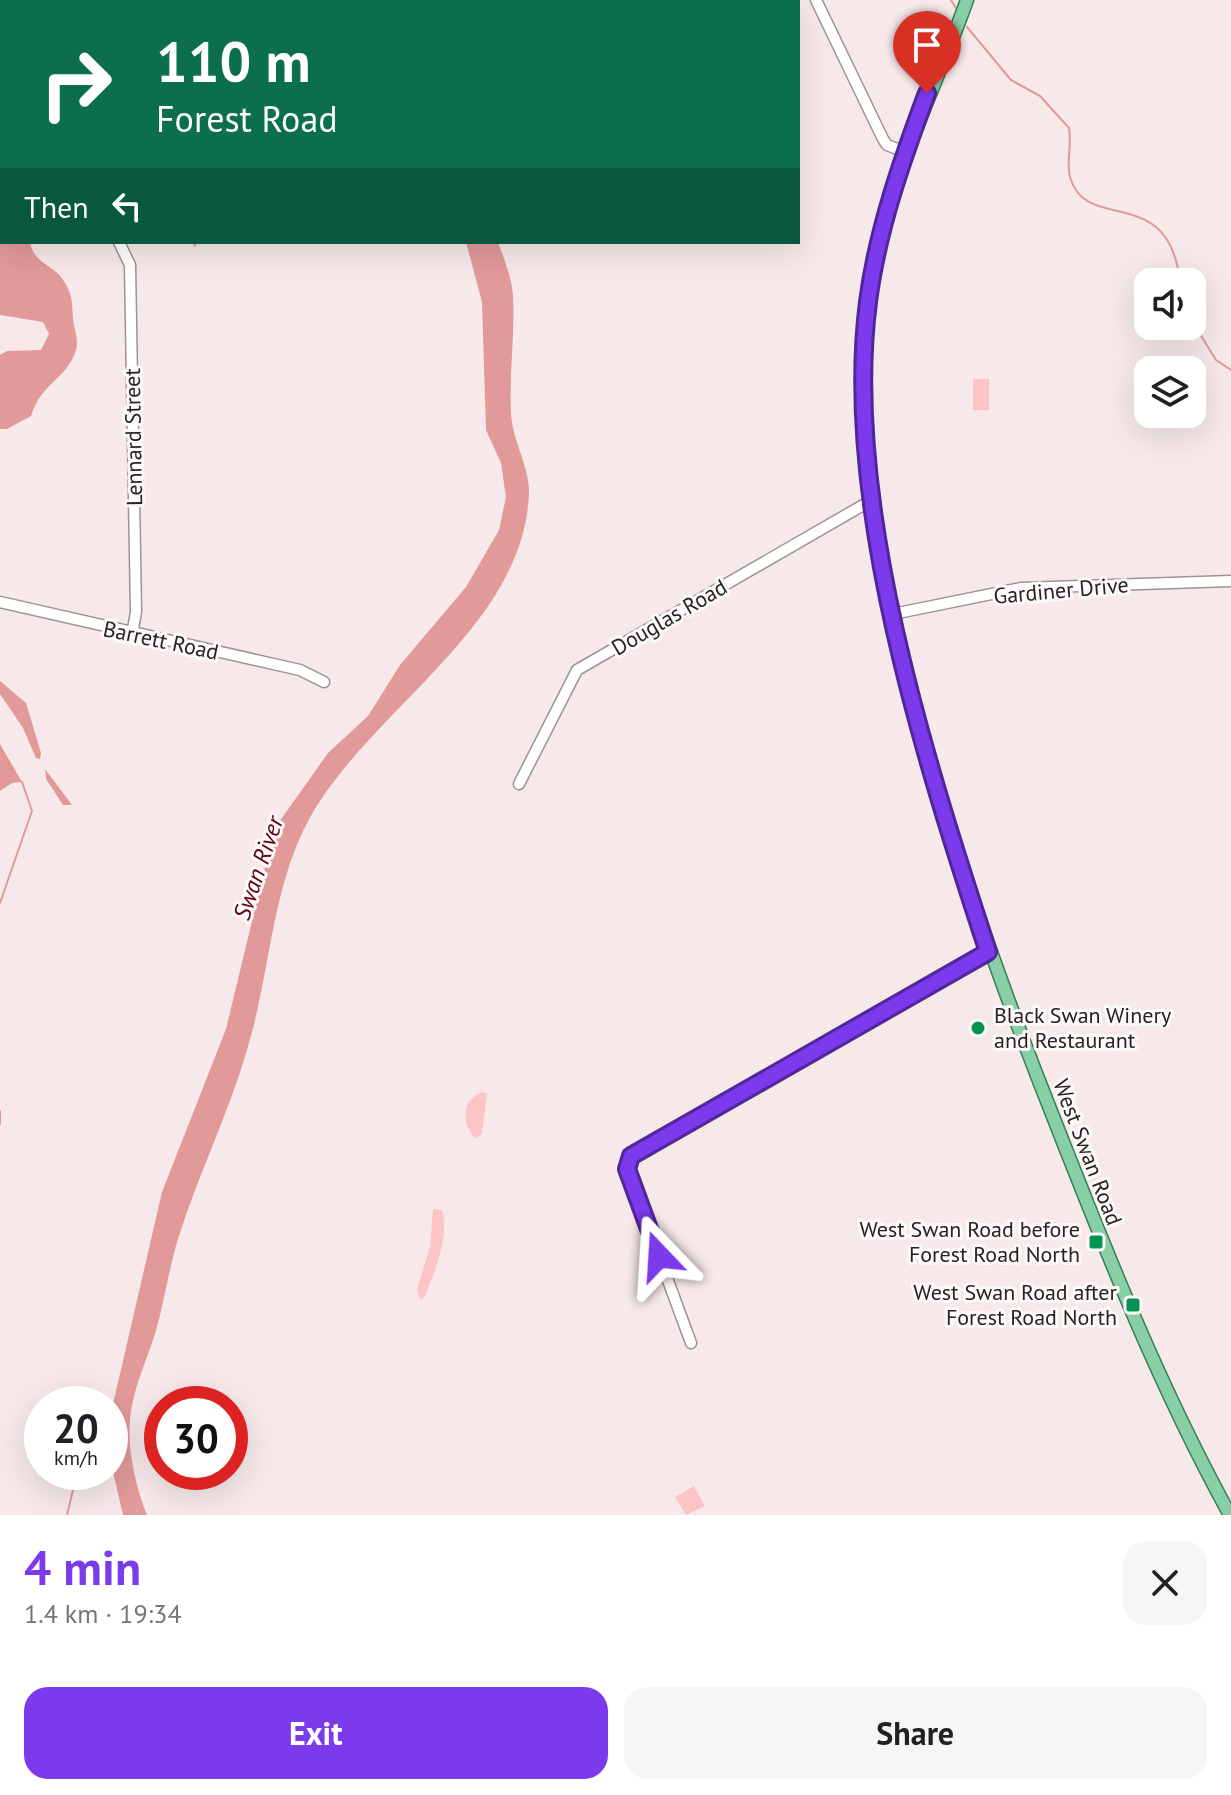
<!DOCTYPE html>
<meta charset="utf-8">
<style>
body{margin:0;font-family:"PT Sans",sans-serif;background:#f6f6f6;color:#202124;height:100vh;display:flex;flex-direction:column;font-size:30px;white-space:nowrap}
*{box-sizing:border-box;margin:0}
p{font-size:26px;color:#757577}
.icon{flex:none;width:44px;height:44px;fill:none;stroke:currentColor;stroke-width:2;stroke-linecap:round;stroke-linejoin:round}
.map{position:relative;height:1515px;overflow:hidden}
.sheet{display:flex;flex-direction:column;background:#fff;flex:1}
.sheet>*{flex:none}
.guide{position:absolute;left:0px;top:0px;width:800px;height:244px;box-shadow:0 8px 32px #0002;background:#0b6e4f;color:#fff;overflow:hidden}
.buttons{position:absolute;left:1134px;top:268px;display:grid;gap:16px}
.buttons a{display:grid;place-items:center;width:72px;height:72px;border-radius:16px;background:#fff;box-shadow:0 8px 32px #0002;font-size:40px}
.speed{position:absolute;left:24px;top:1386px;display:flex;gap:16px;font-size:40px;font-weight:700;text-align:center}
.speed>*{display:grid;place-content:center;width:104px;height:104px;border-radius:50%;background:#fff;box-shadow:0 8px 32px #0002;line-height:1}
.speed small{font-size:20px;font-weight:400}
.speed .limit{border:12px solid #d22;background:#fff;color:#111}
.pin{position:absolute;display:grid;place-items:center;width:68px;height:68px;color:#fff;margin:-82px -34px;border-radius:50% 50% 50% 0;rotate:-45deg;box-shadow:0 0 8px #0007}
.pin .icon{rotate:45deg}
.me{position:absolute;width:88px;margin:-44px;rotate:340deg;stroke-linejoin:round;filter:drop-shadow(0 0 6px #0008)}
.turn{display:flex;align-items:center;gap:28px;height:168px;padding:0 24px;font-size:36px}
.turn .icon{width:104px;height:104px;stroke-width:2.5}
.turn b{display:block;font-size:56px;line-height:68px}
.then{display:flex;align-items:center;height:76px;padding:0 24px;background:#0003;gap:16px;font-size:30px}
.round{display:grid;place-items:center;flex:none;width:84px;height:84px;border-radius:24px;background:#f6f6f6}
.headline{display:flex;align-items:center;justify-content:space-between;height:136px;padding:0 24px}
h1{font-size:48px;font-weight:800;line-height:60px;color:#7c3aed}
.action{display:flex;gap:16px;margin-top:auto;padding:16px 24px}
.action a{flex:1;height:92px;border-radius:24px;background:#7c3aed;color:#fff;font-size:32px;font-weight:800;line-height:92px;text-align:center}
.action a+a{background:#f6f6f6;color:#202124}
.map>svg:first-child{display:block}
.green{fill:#fcc4c4}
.water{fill:#e2999a}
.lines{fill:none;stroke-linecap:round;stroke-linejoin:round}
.stream{stroke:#e2999a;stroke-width:2}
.minor-casing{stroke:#a09292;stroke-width:13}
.major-casing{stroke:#337e53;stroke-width:15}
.minor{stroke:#fff;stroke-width:10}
.major{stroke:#88cfa7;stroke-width:12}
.route-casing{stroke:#51269a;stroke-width:20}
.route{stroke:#7c3aed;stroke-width:14}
.poi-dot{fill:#049352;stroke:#fef9f9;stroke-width:3}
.labels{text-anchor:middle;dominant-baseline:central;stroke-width:6;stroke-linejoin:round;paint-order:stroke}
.street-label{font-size:22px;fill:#272222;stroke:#fef9f9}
.poi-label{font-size:22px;fill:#272222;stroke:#fef9f9;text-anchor:end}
.water-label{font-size:24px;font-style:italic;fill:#5b0116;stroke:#fef9f9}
</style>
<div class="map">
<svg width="1231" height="1515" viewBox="0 0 1231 1515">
<rect width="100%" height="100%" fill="#f7e9e9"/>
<path class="green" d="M973,379H989V410H973Z
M483,1092L487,1094L482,1134L475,1138C461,1124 461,1098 483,1092Z
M433,1209L442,1210C450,1236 434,1274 424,1298L420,1300L417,1289L430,1247Z
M694,1486L705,1506L686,1515L675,1497Z"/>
<path class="water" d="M0,166L2,242H30C34,265 55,264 65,283C73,296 72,304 73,319C74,328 79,341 76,350C67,379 41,383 31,416L7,429H0V355L7,351L41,350L49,334L43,322L0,315Z
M466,242H498C504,259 512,278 513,296C515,335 509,374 511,413C512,440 530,467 529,494C523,632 361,713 304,829C271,897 269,978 247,1050C228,1115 198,1175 178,1239C169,1268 165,1298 157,1327C148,1359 133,1386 130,1420C127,1449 136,1488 147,1515H123L110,1459V1417L162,1192L226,1029L266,863L279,822L328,753L368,716L400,665L466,587L499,530L506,497L501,463L486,430L482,302Z
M0,681L26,703L41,753L40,759L36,758L23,728L0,694Z
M0,744L22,782L12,783L0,791Z
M45,769L72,805H63L46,779Z"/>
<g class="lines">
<path class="stream" d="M107,0L108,2
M951,0L957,10
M967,27L1011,80L1040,96L1069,128C1072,144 1066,162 1070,177C1086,235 1169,181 1180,282
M194,242L195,246
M1192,321L1216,360L1231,370
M0,903L32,811L22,782
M0,1111V1124
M42,1422V1444
M67,1515L73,1490L68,1472"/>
<defs>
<path id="minor" d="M816,0L883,139L887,145L905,152
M119,242L130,265L136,612L132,635
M0,602L300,670L324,682
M893,614L1021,588L1231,581
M519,784L577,670L872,500
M691,1343L627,1169L631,1156L988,952"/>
<path id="major" d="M967,0C931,101 880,194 867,304C854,427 877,551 906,670C945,828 994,968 1054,1119C1107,1254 1160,1388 1230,1515"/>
</defs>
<use href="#minor" class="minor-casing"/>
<use href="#major" class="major-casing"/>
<use href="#minor" class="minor"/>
<use href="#major" class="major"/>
</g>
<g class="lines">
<defs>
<path id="route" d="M659,1256L627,1169L631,1156L988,952C926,762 842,503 868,302C877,231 902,160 927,93"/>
</defs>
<use href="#route" class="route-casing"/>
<use href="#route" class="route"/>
</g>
<g class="poi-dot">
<circle cx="978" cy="1028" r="8"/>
<rect x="1088" y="1234" width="16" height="16" rx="4"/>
<rect x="1125" y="1297" width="16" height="16" rx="4"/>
</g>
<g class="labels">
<g class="street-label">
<text transform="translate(133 437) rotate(-91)">Lennard Street</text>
<text transform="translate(1061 590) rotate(-5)">Gardiner Drive</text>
<text transform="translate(669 617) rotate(-30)">Douglas Road</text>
<text transform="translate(161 640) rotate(12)">Barrett Road</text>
<text transform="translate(1088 1152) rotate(69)">West Swan Road</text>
</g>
<g class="poi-label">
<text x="994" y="1015" text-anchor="start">Black Swan Winery<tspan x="994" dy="25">and Restaurant</tspan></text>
<text x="1080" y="1229">West Swan Road before<tspan x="1080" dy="25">Forest Road North</tspan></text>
<text x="1117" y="1292">West Swan Road after<tspan x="1117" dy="25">Forest Road North</tspan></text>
</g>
<g class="water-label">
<text transform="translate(258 868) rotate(-71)">Swan River</text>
</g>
</g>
</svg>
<div class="buttons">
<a><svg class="icon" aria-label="sound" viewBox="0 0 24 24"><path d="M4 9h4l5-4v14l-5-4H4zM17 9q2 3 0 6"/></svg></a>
<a><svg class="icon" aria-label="layers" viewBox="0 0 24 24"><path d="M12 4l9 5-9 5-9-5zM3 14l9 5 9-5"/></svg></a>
</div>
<div class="speed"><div>20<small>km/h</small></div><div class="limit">30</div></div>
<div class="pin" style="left:927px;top:93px;background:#d93025"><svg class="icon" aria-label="arrive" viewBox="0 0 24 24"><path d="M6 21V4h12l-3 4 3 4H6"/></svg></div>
<svg class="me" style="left:659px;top:1256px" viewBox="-20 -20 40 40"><path d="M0-17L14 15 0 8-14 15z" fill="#7c3aed" stroke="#fff" stroke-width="4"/></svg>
<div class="guide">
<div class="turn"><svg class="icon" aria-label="right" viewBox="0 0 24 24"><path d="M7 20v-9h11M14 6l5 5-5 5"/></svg><div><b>110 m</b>Forest Road</div></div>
<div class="then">Then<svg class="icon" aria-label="left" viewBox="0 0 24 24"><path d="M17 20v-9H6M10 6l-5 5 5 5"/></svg></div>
</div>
</div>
<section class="sheet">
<div class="headline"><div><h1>4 min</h1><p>1.4 km · 19:34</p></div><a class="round"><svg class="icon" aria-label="close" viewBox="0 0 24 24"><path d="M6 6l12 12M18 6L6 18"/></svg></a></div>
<div class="action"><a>Exit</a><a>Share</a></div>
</section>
